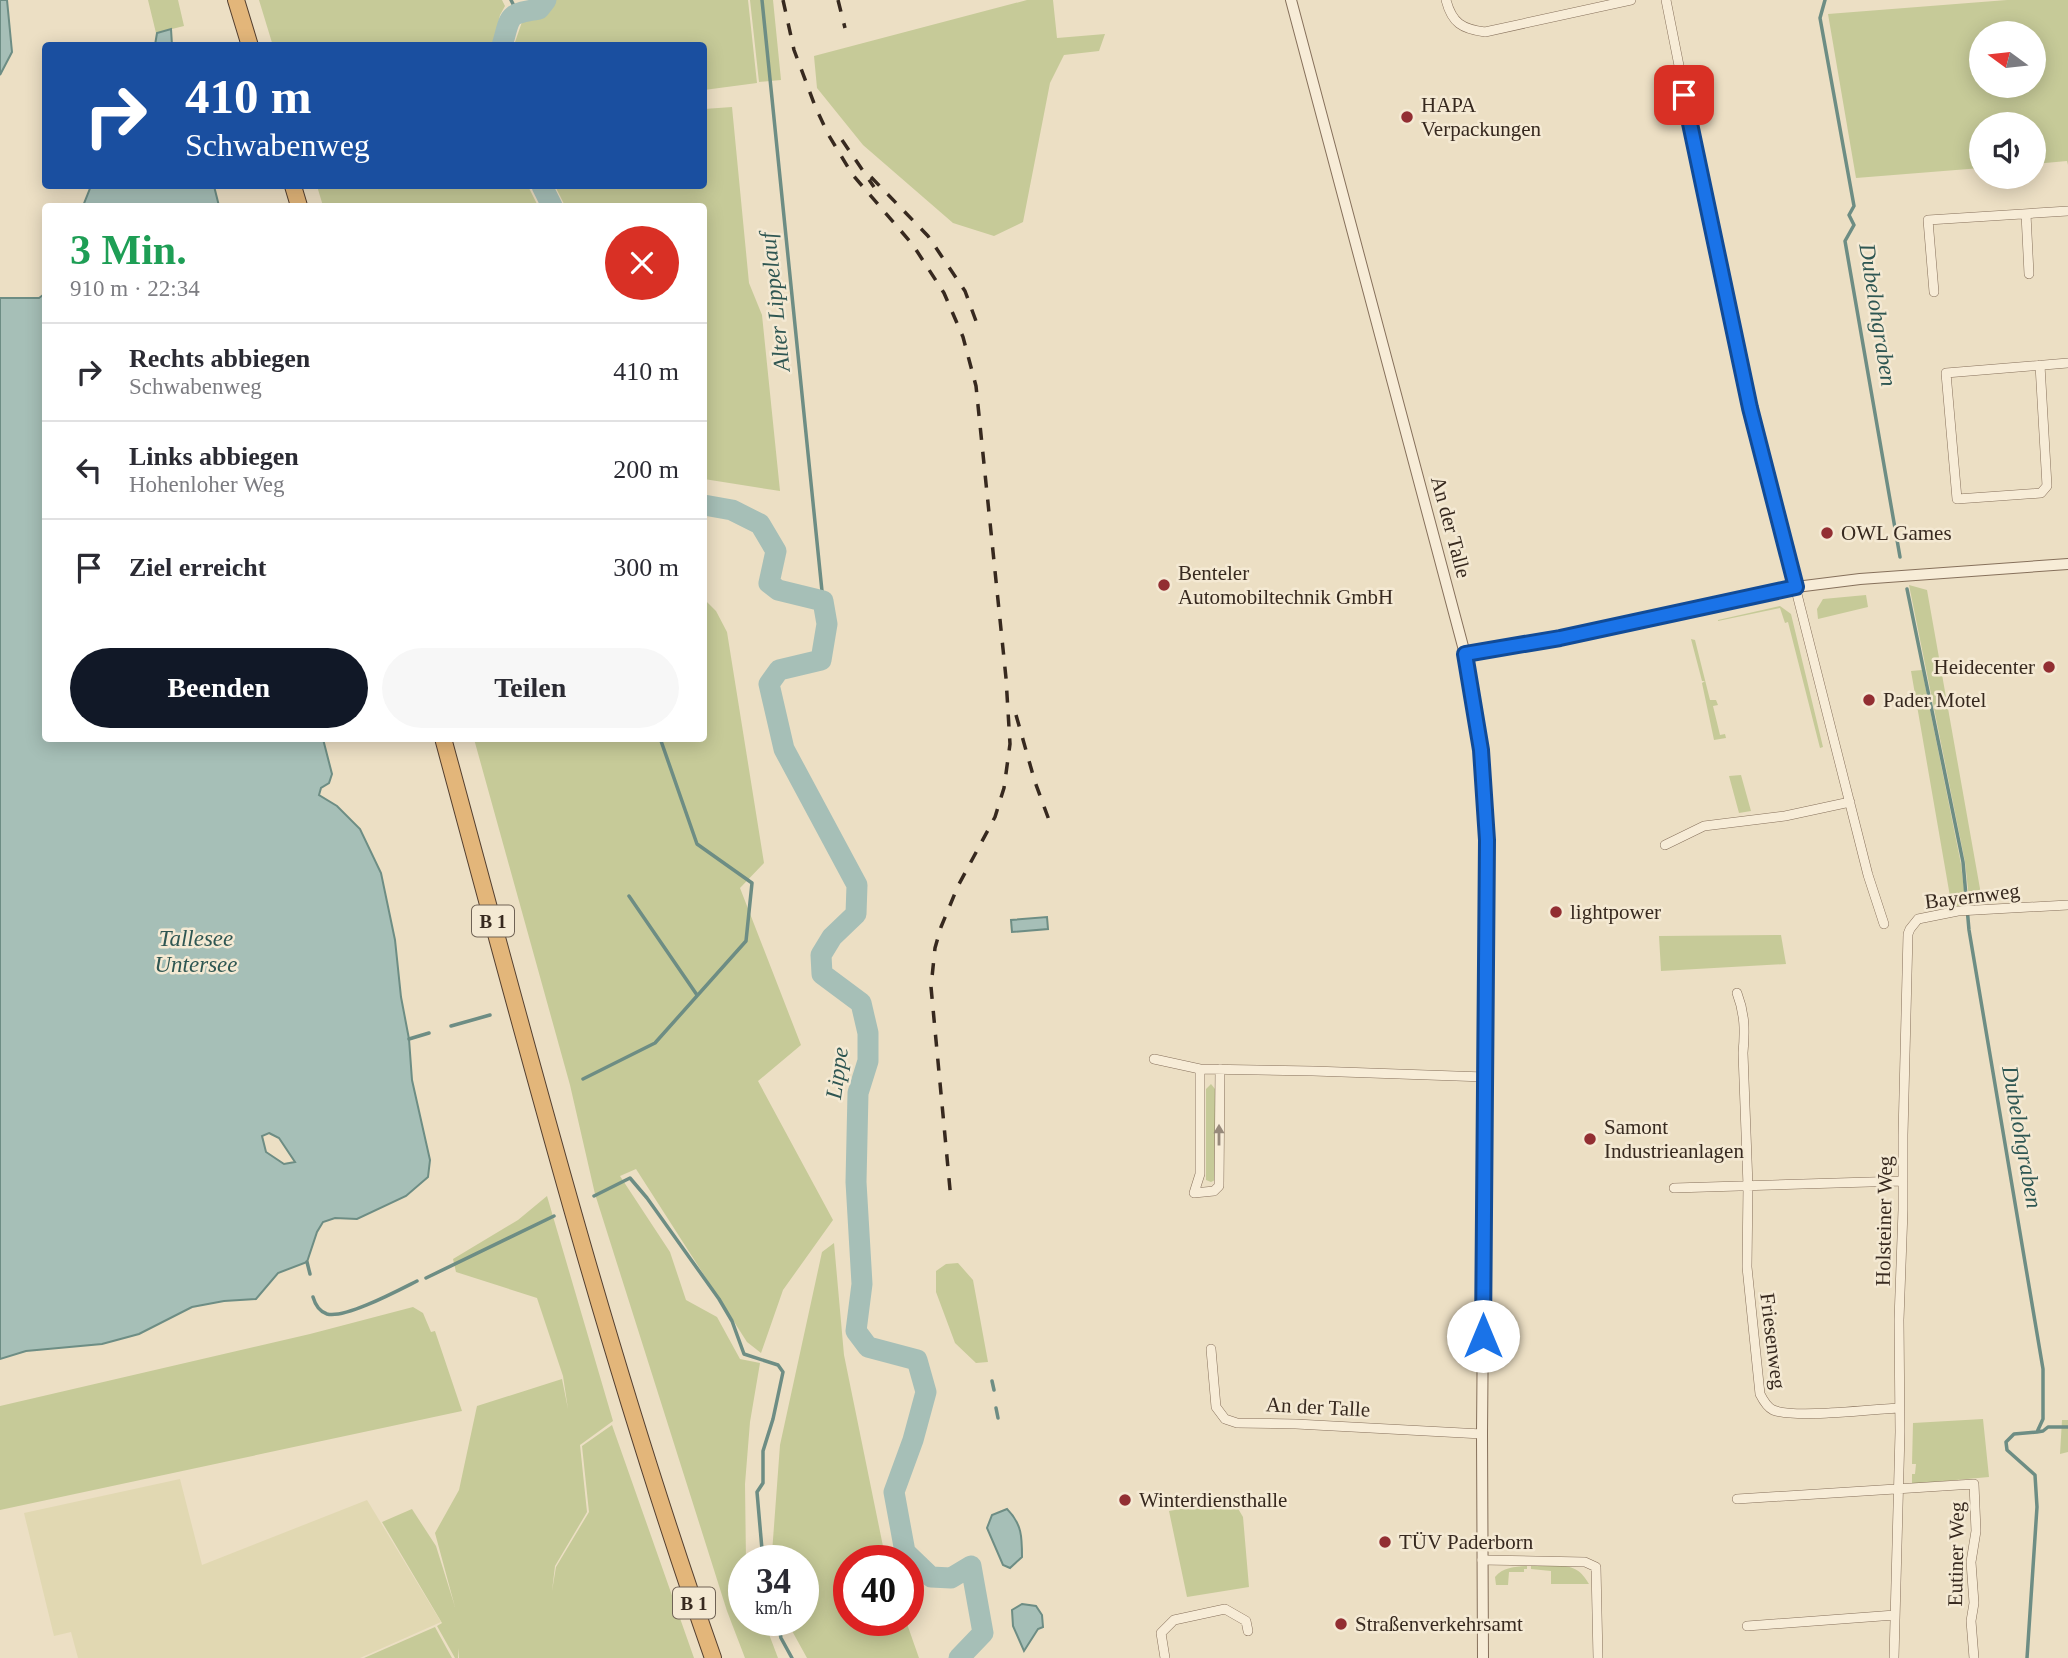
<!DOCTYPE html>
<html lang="de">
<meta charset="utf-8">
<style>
body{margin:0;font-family:Georgia,serif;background:#f7f7f7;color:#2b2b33;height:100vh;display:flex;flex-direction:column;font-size:26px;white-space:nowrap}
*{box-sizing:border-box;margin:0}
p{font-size:23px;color:#7c7c81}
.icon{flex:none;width:38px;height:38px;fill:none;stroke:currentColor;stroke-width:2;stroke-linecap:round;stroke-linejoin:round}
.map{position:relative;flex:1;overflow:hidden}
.panel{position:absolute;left:42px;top:203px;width:665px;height:539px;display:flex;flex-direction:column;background:#fff;border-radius:7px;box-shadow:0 4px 18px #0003}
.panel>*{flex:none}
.hud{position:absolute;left:42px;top:42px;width:665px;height:147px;border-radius:7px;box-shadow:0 4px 18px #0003;background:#1a4fa0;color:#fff;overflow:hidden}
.needle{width:46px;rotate:285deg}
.fabs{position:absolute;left:1969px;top:21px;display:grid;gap:14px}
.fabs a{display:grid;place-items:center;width:77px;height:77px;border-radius:50%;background:#fff;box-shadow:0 4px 18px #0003;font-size:35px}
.speed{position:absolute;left:728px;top:1545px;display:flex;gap:14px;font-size:35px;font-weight:700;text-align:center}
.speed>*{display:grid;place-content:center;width:91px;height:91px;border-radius:50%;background:#fff;box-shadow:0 4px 18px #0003;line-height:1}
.speed small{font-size:18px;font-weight:400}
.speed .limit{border:10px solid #d22;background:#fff;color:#111}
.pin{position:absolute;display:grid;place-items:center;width:60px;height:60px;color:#fff;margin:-30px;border-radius:14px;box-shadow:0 4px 10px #0006}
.me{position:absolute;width:77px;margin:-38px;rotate:0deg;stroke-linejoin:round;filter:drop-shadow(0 0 5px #0008)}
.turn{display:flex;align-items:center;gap:24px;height:147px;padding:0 28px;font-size:32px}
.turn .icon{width:91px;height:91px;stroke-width:2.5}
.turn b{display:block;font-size:49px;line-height:60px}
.round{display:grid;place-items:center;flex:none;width:74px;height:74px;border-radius:37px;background:#f7f7f7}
.overview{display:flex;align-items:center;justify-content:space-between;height:119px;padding:0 28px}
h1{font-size:42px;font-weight:700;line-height:52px;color:#1e9e55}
.button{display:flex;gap:14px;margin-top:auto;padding:14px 28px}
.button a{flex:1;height:80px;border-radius:42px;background:#111827;color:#fff;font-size:28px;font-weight:700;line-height:80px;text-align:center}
.button a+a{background:#f7f7f7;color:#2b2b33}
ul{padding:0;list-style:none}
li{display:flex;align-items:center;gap:21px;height:98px;padding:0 28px;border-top:2px solid #e1e1e2}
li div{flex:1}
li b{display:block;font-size:26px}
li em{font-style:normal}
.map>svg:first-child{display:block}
.farmland{fill:#e1d8b2}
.green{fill:#c6ca98;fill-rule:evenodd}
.water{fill:#a6bfb7;stroke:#6d8d84;stroke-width:2;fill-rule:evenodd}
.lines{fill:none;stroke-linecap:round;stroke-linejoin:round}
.stream{stroke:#6d8d84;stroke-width:3.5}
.river{stroke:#a6bfb7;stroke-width:21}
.minor-casing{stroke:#86705b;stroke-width:10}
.tertiary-casing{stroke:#86705b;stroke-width:12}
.trunk-casing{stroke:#543f2f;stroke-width:18}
.minor{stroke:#f7ecd7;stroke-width:9}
.tertiary{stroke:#f7ecd7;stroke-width:10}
.trunk{stroke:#e3b67a;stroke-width:16}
.rail{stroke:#37291f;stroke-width:3.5;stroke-dasharray:12 12;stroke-linecap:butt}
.oneway{fill:#978a7b}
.route-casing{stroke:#114b97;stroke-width:18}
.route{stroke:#1a73e8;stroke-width:12}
.poi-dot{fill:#922e32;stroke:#f4e9d3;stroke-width:2.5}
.labels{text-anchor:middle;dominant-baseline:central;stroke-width:5;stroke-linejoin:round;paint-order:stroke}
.shield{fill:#f4e9d3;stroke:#706355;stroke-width:2}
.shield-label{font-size:19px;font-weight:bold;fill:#37291f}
.poi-label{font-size:21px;fill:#37291f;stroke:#f4e9d3;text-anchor:start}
.street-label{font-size:21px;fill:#37291f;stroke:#f4e9d3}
.water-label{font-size:23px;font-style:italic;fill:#2e5652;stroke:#f4e9d3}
</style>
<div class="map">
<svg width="2068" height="1658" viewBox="0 0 2068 1658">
<rect width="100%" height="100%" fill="#ecdfc4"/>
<path class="farmland" d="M180,1479L202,1565L367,1500L441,1622L360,1658H78L71,1632L54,1636L24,1513Z"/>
<path class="green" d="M148,0H178L184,26L156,33Z
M259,0H502L505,6L500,15L493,45L273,46Z
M550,0H748L757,83L704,90V46L514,45L523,19L539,13Z
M750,0H773L781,80L759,82Z
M1027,0H1053L1057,38L1105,34L1099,51L1064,55L1050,83L1023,222L994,236L953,223L863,145L817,88L814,56Z
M2007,0H2068V165L2067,161L2034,164V124H1981V168L1856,178L1828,14ZM1981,33H2034V86H1981Z
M732,107L749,283L762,315L780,491L704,479V206H565L555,186H704V109Z
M317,186H528L538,206H323Z
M1909,585L1927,590L1982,900L1970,907L1965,862Z
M1866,595L1868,607L1818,619L1817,609L1823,599Z
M704,599L716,611L727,632L764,863L740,888L801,1045L758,1081L833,1220L783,1290L761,1353L747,1342L636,1169L620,1176L670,1252L686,1300L717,1317L740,1359L760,1363L750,1422L745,1484L746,1561H744V1620L764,1621L778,1658H745L727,1611L595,1194L570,1085L474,739L704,738Z
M1780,606L1791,614L1823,747L1820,748L1788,622L1785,623L1780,608L1718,621V620Z
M1691,639L1695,640L1710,700H1716L1718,705L1713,706L1720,735L1725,734L1726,738L1714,740L1702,683L1705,681H1702Z
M1922,670L1961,864L1966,907L1952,908L1911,671Z
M1741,775L1751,811L1739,813L1729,776Z
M1775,935H1781L1786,964L1661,971L1659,936Z
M1211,1084L1215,1089V1180L1211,1182L1206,1180V1089Z
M547,1196L613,1421L580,1445L587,1512L555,1566L552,1591L556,1567L589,1512L582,1446L612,1425L694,1658H459V1648L458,1658H455L437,1626L442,1623L382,1522L412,1509L436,1546L455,1607L435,1533L459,1490L477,1406L562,1379L568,1409L563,1376L537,1298L456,1272L453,1259L518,1220Z
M834,1243L844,1355L886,1561H849V1620L906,1621L919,1658H807L791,1629L789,1621L803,1620V1561H774L772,1553L780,1445L822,1252Z
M958,1263L973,1280L988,1362L976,1363L955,1343L936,1292V1271L946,1264Z
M413,1307L423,1313L431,1332L435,1331L462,1411L0,1510V1406L310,1334Z
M1983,1419L1989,1477L1912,1484V1474H1915L1916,1464H1912L1913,1423Z
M2062,1420H2068V1452L2060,1454Z
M1233,1500L1243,1517L1249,1587L1187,1597L1169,1511Z
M1559,1565C1574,1567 1581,1570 1589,1584H1551V1571L1531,1569V1566Z
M1527,1566V1569H1524V1572H1509L1508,1585H1496L1495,1577C1503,1567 1515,1567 1527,1566Z
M435,1627L452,1658H364Z"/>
<path class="water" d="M0,0H7L12,52L0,75Z
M171,29L172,45H155L157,33Z
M91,186H214L219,206H83Z
M45,288L46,738L323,739L332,774L329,783L321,788L319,795L337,806L360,829L381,873L395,940L401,997L409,1039L412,1080L430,1160L428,1177L406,1196L357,1219L335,1218L323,1222L317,1232L307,1262L278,1273L256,1299L224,1301L192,1307L139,1334L102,1344L26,1351L0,1359V298H39L43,295ZM269,1133L279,1138L295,1162L284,1164L266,1152L262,1136Z
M1047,917L1048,929L1012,932L1011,920Z
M1007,1509C1022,1524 1022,1537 1022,1557L1010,1568L1003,1565L987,1528L992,1515Z
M1022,1604L1036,1606L1042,1615L1043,1627L1038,1629L1024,1651L1013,1626L1012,1610Z"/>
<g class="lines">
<path class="stream" d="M511,0L517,12
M762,0L823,601
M1825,0L1820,18L1854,206L1849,215L1854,225L1845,241L1900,557
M1907,589L1963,862L1969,930L2043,1369V1419L2037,1432L2014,1434L2006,1442L2007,1450L2035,1475L2037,1507L2027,1658
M629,896L697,995
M451,1026L490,1015
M409,1039L429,1033
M583,1079L655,1043L746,941L752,883L697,844L660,738
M594,1196L630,1178L647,1198L719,1299L732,1321L744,1354L778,1365L783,1372L773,1419L763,1451V1483L757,1492L763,1561
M307,1262L310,1274
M426,1278L554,1216
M313,1297C315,1304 318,1311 327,1314C345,1319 399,1290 417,1281
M992,1381L994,1390
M996,1408L998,1418
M2037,1432L2043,1431L2048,1427H2068
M777,1620L781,1638L792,1658"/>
<path class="river" d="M502,46C511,15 506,14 539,9L546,0
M542,186L552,206
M704,505L732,510L760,524L776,551L769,583L778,590L823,601L827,624L821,660L779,670L769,684L784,749L857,885L856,914L832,937L821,955L822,974L861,1003L868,1033V1061L858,1093L856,1182L862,1284L856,1331L868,1347L917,1360L926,1392L913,1440L894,1492L905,1552L931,1577L951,1578L971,1566L983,1633L959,1658"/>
<defs>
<path id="minor" d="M1446,0C1452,23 1462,29 1485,32L1631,0
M1666,0L1714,242L1750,408L1868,875L1884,924
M2026,214L2029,274
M1934,292L1928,220L2068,211
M2040,365L2047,486L2041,493L1957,499L1946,373L2068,363
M1665,845L1704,826L1785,816L1850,802
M1737,993C1745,1014 1745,1031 1743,1053L1748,1186L1747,1267L1760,1394C1763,1400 1767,1407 1773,1410C1795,1419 1872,1409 1899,1408
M1154,1059L1200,1069L1313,1071L1485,1077
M1200,1069V1174L1194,1193L1214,1191L1219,1186L1220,1069
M1674,1188L1903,1181
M1211,1349L1216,1407L1225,1419L1237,1423L1296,1424L1482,1434
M1737,1499L1974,1484L1976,1531L1971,1562L1974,1603L1971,1621L1974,1658
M1482,1560L1585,1562L1596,1567L1598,1658
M1747,1626L1895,1615
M1165,1658L1161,1633L1174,1620L1225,1609L1246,1621L1248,1631
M1894,1658L1900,1432L1899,1320L1903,1210V1135L1908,934L1910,929L1918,919L1958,911L2068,905"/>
<path id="tertiary" d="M1291,0L1465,654L1481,750L1487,840L1482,1434L1483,1658
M1465,654L1560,638L1796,587L1860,579L2068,564"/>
<path id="trunk" d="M236,0L250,46
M293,186L299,206
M443,738C527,1047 607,1357 713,1658"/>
</defs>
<use href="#minor" class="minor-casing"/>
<use href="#tertiary" class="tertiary-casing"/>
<use href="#trunk" class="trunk-casing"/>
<use href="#minor" class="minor"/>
<use href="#tertiary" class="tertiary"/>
<use href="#trunk" class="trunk"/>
<path class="rail" d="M783,0L794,50L815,106L828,134L852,174L913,245L944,293L963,337L976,386L1006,678L1010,744L1004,788L995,817L958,886L941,927L935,948L931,987L951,1200
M838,0L845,28
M842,140L874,187
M871,177L928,236L965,291L980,332
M1016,715L1035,782L1049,820"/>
</g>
<defs><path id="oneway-solid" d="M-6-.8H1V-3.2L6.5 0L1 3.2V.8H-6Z" transform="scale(1.75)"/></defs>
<use class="oneway" href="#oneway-solid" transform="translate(1219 1135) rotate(-90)"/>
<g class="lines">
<defs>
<path id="route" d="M1483,1336L1487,840L1481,750L1465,654L1560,638L1796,587L1750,408L1684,95"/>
</defs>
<use href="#route" class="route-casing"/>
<use href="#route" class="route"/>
</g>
<g class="poi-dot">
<circle cx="1407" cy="117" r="7"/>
<circle cx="1827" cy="533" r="7"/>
<circle cx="1164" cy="585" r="7"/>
<circle cx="2049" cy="667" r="7"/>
<circle cx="1869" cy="700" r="7"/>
<circle cx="1556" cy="912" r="7"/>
<circle cx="1590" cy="1139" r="7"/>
<circle cx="1125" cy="1500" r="7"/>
<circle cx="1385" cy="1542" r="7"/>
<circle cx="1341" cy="1624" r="7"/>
</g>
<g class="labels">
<g class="shield">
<rect x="472" y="905.5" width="42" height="31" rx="5"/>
<rect x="673" y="1587.5" width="42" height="31" rx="5"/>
</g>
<g class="shield-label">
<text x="493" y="921">B 1</text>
<text x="694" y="1603">B 1</text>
</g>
<g class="poi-label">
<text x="1421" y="105">HAPA<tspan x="1421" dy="24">Verpackungen</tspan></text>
<text x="1841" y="533">OWL Games</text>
<text x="1178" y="573">Benteler<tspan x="1178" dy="24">Automobiltechnik GmbH</tspan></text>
<text x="2035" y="667" text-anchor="end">Heidecenter</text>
<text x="1883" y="700">Pader Motel</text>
<text x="1570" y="912">lightpower</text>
<text x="1604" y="1127">Samont<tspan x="1604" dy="24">Industrieanlagen</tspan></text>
<text x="1139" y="1500">Winterdiensthalle</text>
<text x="1399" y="1542">TÜV Paderborn</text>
<text x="1355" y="1624">Straßenverkehrsamt</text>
</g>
<g class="street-label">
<text transform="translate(1451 527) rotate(75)">An der Talle</text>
<text transform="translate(1972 896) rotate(-7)">Bayernweg</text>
<text transform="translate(1884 1221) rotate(-89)">Holsteiner Weg</text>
<text transform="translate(1773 1341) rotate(83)">Friesenweg</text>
<text transform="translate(1318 1407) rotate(3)">An der Talle</text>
<text transform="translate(1956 1554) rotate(-89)">Eutiner Weg</text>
</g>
<g class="water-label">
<text transform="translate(775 302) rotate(-96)">Alter Lippelauf</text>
<text transform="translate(1878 315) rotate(81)">Dubelohgraben</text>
<text x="196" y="938">Tallesee<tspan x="196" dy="26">Untersee</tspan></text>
<text transform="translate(837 1073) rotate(-82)">Lippe</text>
<text transform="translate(2022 1137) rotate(80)">Dubelohgraben</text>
</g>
</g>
</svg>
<div class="fabs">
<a><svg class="needle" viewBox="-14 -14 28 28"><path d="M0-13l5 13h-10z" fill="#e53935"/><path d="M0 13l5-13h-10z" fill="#7c7c81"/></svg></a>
<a><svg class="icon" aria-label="sound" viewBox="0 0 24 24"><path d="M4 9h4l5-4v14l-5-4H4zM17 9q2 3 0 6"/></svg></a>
</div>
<div class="speed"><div>34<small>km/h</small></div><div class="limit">40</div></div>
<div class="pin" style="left:1684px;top:95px;background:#d93025"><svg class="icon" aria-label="arrive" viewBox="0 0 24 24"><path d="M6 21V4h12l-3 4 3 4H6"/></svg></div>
<svg class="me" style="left:1483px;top:1336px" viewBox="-20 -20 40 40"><circle r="19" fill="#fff"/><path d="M0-13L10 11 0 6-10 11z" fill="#1a73e8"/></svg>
<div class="hud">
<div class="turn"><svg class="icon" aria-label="right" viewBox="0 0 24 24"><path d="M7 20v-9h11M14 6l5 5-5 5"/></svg><div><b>410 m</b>Schwabenweg</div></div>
</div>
<section class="panel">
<div class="overview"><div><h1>3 Min.</h1><p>910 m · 22:34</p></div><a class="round" style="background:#d93025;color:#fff"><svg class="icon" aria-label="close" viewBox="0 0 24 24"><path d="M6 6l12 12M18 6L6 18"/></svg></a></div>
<ul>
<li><svg class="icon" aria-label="right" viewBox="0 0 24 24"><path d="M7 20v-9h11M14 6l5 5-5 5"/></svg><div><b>Rechts abbiegen</b><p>Schwabenweg</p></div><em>410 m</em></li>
<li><svg class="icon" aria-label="left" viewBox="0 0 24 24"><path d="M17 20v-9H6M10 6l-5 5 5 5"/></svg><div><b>Links abbiegen</b><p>Hohenloher Weg</p></div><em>200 m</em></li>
<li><svg class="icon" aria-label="arrive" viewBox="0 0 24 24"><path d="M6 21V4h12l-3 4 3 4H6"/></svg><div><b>Ziel erreicht</b></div><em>300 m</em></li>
</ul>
<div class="button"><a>Beenden</a><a>Teilen</a></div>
</section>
</div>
